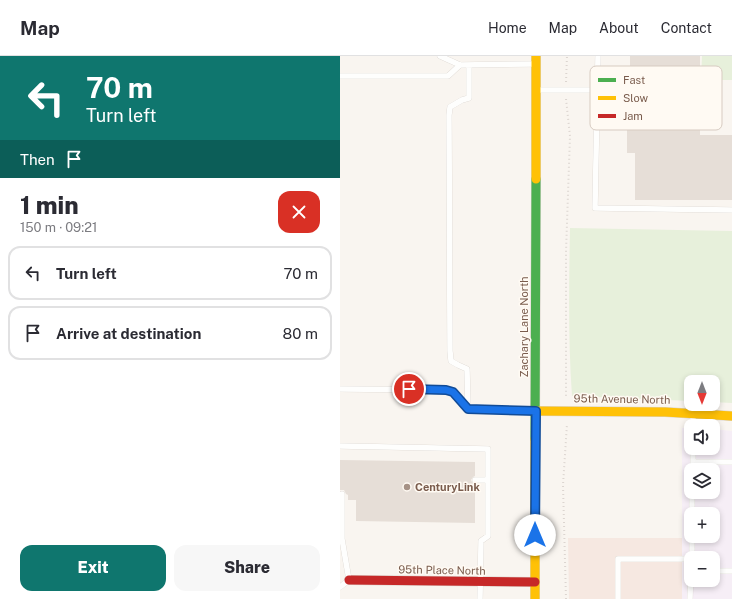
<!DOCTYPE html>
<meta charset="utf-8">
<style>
body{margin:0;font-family:"Public Sans",sans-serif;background:#f7f7f7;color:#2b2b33;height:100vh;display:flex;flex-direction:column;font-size:15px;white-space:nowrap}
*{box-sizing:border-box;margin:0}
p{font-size:13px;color:#7c7c81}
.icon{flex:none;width:22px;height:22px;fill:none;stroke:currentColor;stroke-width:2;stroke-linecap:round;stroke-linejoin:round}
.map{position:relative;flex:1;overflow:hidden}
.details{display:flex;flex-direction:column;background:#fff;width:340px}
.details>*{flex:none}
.top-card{background:#0f766e;color:#fff;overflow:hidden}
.needle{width:26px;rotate:180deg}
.controls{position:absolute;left:344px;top:319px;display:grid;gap:8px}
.controls a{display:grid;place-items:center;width:36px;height:36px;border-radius:8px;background:#fff;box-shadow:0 2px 6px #0003;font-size:20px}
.pin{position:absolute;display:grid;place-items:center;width:34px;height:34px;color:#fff;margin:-17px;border:2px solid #fff;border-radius:50%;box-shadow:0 1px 4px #0007}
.me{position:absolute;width:44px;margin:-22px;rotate:0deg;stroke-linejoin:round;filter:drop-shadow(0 0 3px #0008)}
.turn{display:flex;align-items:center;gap:14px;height:84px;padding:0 20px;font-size:18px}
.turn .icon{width:52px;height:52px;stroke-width:2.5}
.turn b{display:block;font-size:28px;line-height:34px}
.then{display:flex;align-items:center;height:38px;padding:0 20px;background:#0003;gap:8px;font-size:15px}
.round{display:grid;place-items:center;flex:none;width:42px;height:42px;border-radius:12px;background:#f7f7f7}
.headline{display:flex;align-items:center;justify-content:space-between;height:68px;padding:0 20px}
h1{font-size:24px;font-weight:800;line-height:30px}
.action{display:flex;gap:8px;margin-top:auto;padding:8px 20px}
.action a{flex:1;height:46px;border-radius:12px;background:#0f766e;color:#fff;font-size:16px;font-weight:800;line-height:46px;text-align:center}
.action a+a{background:#f7f7f7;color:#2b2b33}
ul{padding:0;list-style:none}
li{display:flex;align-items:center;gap:12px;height:54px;margin:0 8px 6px;padding:0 12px;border:2px solid #e1e1e2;border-radius:12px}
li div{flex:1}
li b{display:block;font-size:15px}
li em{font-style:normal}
header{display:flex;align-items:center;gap:24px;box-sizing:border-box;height:56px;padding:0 20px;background:#fff;border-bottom:1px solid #e1e1e2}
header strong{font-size:19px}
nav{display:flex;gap:22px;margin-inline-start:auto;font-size:14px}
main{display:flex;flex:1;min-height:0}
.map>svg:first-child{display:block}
.commercial{fill:#f6e8e1}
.education{fill:#f6eef6;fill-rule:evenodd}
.green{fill:#e7f0db}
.building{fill:#e6ded7}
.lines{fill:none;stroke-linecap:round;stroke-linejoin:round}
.lane-casing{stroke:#d7d1cb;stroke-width:6}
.fast-casing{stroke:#d9d2cb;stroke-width:10}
.slow-casing{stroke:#d9d2cb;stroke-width:10}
.jam-casing{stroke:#d9d2cb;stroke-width:10}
.path{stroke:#dcd5d0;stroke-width:2;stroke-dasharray:1 3;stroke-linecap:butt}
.lane{stroke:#fefefd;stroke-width:5.5}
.fast{stroke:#4caf50;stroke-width:9}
.slow{stroke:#ffc107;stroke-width:9}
.jam{stroke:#c62828;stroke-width:9}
.route-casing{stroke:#114b97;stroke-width:10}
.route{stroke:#1a73e8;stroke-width:7}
.poi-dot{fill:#a69286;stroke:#fffaf3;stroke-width:1.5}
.labels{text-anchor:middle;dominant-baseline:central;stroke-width:3;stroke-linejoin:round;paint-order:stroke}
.street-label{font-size:11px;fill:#7a5c4d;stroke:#fffaf3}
.poi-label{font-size:11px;font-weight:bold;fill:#7a5c4d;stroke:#fffaf3;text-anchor:start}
.key{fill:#fffaf3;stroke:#d7cbc1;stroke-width:1}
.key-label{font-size:11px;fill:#7a5c4d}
</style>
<header>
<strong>Map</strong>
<nav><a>Home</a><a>Map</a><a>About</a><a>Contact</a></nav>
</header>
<main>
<section class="details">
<div class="top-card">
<div class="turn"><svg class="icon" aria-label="left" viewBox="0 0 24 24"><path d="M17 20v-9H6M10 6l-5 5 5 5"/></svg><div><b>70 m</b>Turn left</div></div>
<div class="then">Then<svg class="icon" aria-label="arrive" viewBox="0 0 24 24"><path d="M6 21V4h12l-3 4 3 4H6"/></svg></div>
</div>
<div class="headline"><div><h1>1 min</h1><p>150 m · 09:21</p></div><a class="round" style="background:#d93025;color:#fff"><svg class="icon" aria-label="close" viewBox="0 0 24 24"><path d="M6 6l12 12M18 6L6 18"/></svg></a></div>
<ul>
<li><svg class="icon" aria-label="left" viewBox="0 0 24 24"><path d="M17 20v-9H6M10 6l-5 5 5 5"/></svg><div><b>Turn left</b></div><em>70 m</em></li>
<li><svg class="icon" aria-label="arrive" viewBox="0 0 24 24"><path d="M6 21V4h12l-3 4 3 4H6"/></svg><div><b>Arrive at destination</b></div><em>80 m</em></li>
</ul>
<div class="action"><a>Exit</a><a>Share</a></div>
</section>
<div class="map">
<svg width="392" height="543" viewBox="0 0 392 543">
<rect width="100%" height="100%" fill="#f9f5f0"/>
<path class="commercial" d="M228,482H342V543H229Z"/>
<path class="education" d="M342,372H351V392H373V373L392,375V543H342ZM351,414H373V436H351ZM351,458H373V480H351ZM351,502H373V524H351Z"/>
<path class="green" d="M362,0H392V24H361Z
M230,172L392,175V347L373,346V326H351V345L232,340C228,284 229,228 230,172Z"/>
<path class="building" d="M290,0H360V79H392V144H295V97H287V13H290Z
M0,404L135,406V420L133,421L131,424L132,426L135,428V467L16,465V444H8V439L6,438L4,434H0Z"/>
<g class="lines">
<defs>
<path id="lane" d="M100,0L120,9L195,8
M258,0L255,152L392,154
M0,20H108L120,9
M198,34H258
M0,333L106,334L113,336L128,353L193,355
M128,353L127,313L118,309L111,305L110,295L109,59L110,51L122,44L129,42V10
M353,370V359
M0,390L148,393V480L141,485L140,543
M353,406H392
M353,414V392
M135,424H148
M352,458V436
M352,502V480
M373,515H392
M0,531L9,524L2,483V438
M278,543V503H351
M350,543L351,508"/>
<path id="fast" d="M195,383L196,123"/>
<path id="slow" d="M196,123V0
M196,355L325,356L392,360
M195,543V383"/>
<path id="jam" d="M9,524L195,526"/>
</defs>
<use href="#lane" class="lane-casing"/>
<use href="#fast" class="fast-casing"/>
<use href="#slow" class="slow-casing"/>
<use href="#jam" class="jam-casing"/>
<path class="path" d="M226,26L227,0
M226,43L230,80L226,196V342
M226,543L223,429L227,368"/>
<use href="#lane" class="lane"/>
<use href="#fast" class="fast"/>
<use href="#slow" class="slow"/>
<use href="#jam" class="jam"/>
</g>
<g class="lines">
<defs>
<path id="route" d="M69,333L106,334L113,336L128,353L196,355L195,479"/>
</defs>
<use href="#route" class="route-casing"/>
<use href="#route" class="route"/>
</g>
<circle class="poi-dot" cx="67" cy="431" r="4"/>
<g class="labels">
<g class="street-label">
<text transform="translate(184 271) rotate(-90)">Zachary Lane North</text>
<text transform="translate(282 343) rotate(1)">95th Avenue North</text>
<text transform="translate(102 514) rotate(1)">95th Place North</text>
</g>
<g class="poi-label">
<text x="75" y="431">CenturyLink</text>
</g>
</g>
<rect x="250" y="10" width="132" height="64" rx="6" class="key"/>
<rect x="258" y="22" width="18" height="4" fill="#4caf50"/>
<rect x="258" y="40" width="18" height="4" fill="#ffc107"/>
<rect x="258" y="58" width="18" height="4" fill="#c62828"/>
<g class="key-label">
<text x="283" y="28">Fast</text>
<text x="283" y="46">Slow</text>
<text x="283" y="64">Jam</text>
</g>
</svg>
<div class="controls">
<a><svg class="needle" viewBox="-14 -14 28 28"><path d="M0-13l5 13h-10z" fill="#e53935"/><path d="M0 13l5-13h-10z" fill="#7c7c81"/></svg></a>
<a><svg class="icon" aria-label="sound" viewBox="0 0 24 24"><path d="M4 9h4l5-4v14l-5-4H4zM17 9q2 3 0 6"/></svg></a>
<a><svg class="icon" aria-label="layers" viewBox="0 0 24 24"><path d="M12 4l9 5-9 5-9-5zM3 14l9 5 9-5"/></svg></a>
<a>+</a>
<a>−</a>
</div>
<div class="pin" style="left:69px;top:333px;background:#d93025"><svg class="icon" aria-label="arrive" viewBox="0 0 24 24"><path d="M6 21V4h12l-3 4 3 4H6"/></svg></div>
<svg class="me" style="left:195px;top:479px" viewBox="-20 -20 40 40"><circle r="19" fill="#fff"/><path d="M0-13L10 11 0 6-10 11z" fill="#1a73e8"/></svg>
</div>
</main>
